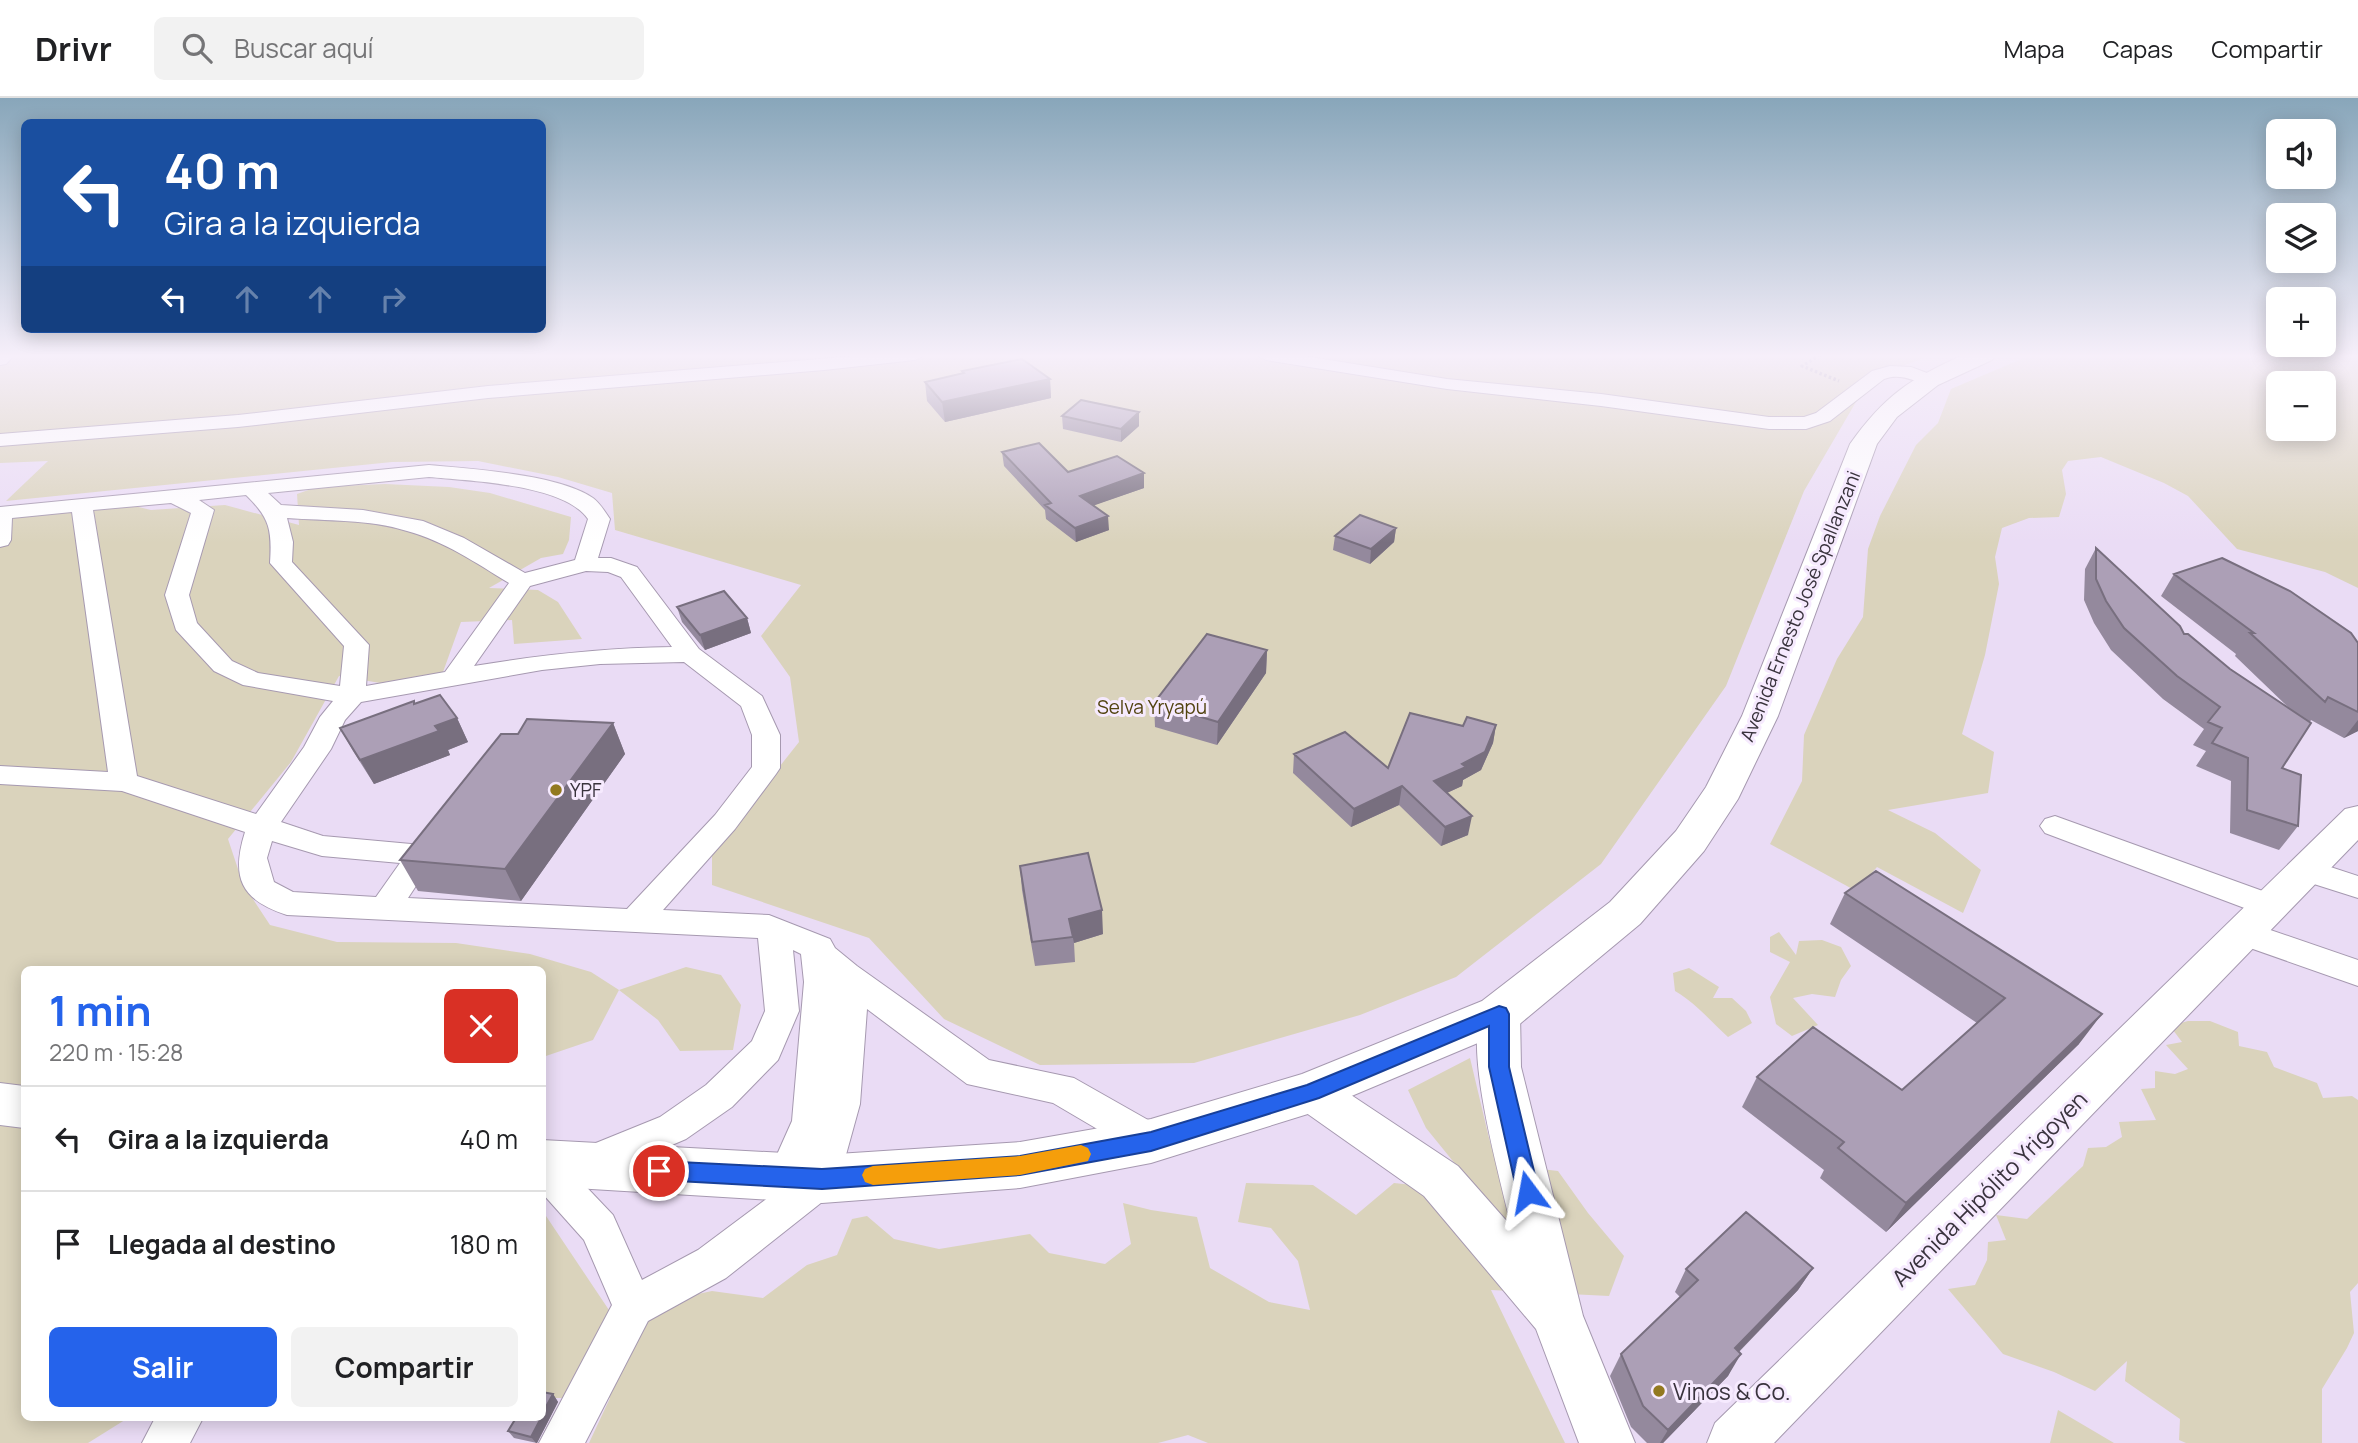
<!DOCTYPE html>
<html lang="es">
<meta charset="utf-8">
<style>
body{margin:0;font-family:Manrope,sans-serif;background:#f2f2f2;color:#202124;height:100vh;display:flex;flex-direction:column;font-size:26px;white-space:nowrap}
*{box-sizing:border-box;margin:0}
p{font-size:23px;color:#757577}
.icon{flex:none;width:38px;height:38px;fill:none;stroke:currentColor;stroke-width:2;stroke-linecap:round;stroke-linejoin:round}
.map{position:relative;flex:1;overflow:hidden}
.sheet{position:absolute;left:21px;top:868px;width:525px;height:455px;display:flex;flex-direction:column;background:#fff;border-radius:10px;box-shadow:0 4px 18px #0003}
.sheet>*{flex:none}
.banner{position:absolute;left:21px;top:21px;width:525px;height:214px;border-radius:10px;box-shadow:0 4px 18px #0003;background:#1a4fa0;color:#fff;overflow:hidden}
.fabs{position:absolute;left:2266px;top:21px;display:grid;gap:14px}
.fabs a{display:grid;place-items:center;width:70px;height:70px;border-radius:10px;background:#fff;box-shadow:0 4px 18px #0003;font-size:35px}
.pin{position:absolute;display:grid;place-items:center;width:60px;height:60px;color:#fff;margin:-30px;border:4px solid #fff;border-radius:50%;box-shadow:0 2px 7px #0007}
.me{position:absolute;width:77px;margin:-38px;rotate:347deg;stroke-linejoin:round;filter:drop-shadow(0 0 5px #0008)}
.turn{display:flex;align-items:center;gap:24px;height:147px;padding:0 28px;font-size:32px}
.turn .icon{width:91px;height:91px;stroke-width:2.5}
.turn b{display:block;font-size:49px;line-height:60px}
.lanes{display:flex;align-items:center;height:66px;padding:0 28px;background:#0003;justify-content:center;gap:35px;direction:ltr}
.lanes .off{opacity:.35}
.round{display:grid;place-items:center;flex:none;width:74px;height:74px;border-radius:10px;background:#f2f2f2}
.overview{display:flex;align-items:center;justify-content:space-between;height:119px;padding:0 28px}
h1{font-size:42px;font-weight:700;line-height:52px;color:#2563eb}
.primary-button{display:flex;gap:14px;margin-top:auto;padding:14px 28px}
.primary-button a{flex:1;height:80px;border-radius:10px;background:#2563eb;color:#fff;font-size:28px;font-weight:700;line-height:80px;text-align:center}
.primary-button a+a{background:#f2f2f2;color:#202124}
ul{padding:0;list-style:none}
li{display:flex;align-items:center;gap:21px;height:105px;padding:0 28px;border-top:2px solid #e0e0e0}
li div{flex:1}
li b{display:block;font-size:26px}
li em{font-style:normal}
header{display:flex;align-items:center;gap:42px;box-sizing:border-box;height:98px;padding:0 35px;background:#fff;border-bottom:2px solid #e0e0e0}
header strong{font-size:33px}
nav{display:flex;gap:38px;margin-inline-start:auto;font-size:24px}
.search{width:490px;height:63px;background:#f2f2f2;display:flex;align-items:center;gap:18px;box-sizing:border-box;padding:0 24px;border-radius:10px;color:#757577;font-size:26px}
.map>svg:first-child{display:block}
.green{fill:#dad3bc;fill-rule:evenodd}
.lines{fill:none;stroke-linecap:round;stroke-linejoin:round}
.minor-casing{stroke:#a699b0;stroke-width:2}
.major-casing{stroke:#a699b0;stroke-width:2}
.highway-casing{stroke:#a699b0;stroke-width:2}
.path{stroke:#988ea0;stroke-width:3.5;stroke-dasharray:2.5 2.5;stroke-linecap:butt}
.minor{fill:#fff;fill-rule:evenodd}
.major{fill:#fff;fill-rule:evenodd}
.highway{fill:#fff;fill-rule:evenodd}
.wall{fill:#94899d}
.shaded-wall{fill:#786f7f}
.building{fill:#ac9fb6;stroke:#786f7f;stroke-width:2}
.route{fill:#2563eb;stroke:#184099;stroke-width:2}
.slow{fill:#f59e0b}
.poi-dot{fill:#927920;stroke:#f6eafe;stroke-width:2.5}
.labels{text-anchor:middle;dominant-baseline:central;stroke-width:6;stroke-linejoin:round;paint-order:stroke}
.street-label{font-size:19px;fill:#39333d;stroke:#f6eafe}
.park-label{font-size:19px;fill:#524410;stroke:#f6eafe}
.poi-label{font-size:19px;fill:#39333d;stroke:#f6eafe;text-anchor:start}
.near-street-label{font-size:23px;fill:#39333d;stroke:#f6eafe}
.near-poi-label{font-size:23px;fill:#39333d;stroke:#f6eafe;text-anchor:start}
</style>
<header>
<strong>Drivr</strong>
<div class="search"><svg class="icon" aria-label="search" viewBox="0 0 24 24"><circle cx="10" cy="10" r="6"/><path d="M15 15l6 6"/></svg>Buscar aquí</div>
<nav><a>Mapa</a><a>Capas</a><a>Compartir</a></nav>
</header>
<div class="map">
<svg width="2358" height="1345" viewBox="0 0 2358 1345">
<rect width="100%" height="100%" fill="#eadcf5"/>
<path class="green" d="M0,257H1932L1905,267L1860,297L1804,393L1726,588L1601,766L1456,879L1360,917L1194,965L1040,967L944,921L869,840L712,787V754L799,644L790,579L761,538L801,487L615,432L612,395L558,379L478,363L392,364L6,403L48,363L0,365Z
M2031,257H2358V490L2325,474L2237,451L2188,398L2164,385L2101,359L2068,363L2062,372L2066,396L2059,419L2029,420L2002,430L1995,459L1999,486L1985,557L1962,636L1994,654L1988,695L1888,712L1935,735L1981,772L1963,815L1877,769L1856,793L1770,746L1802,683L1804,637L1837,561L1863,519L1868,451L1880,418L1916,347L1938,325L1951,291ZM2278,285H2324V331H2278Z
M385,386L449,389L490,395L571,419L569,442L563,456L541,460L489,490L538,492L558,504L582,541L514,546L512,522L461,524L443,574L380,585L339,578L291,664L228,741L243,786L270,827L337,844L456,845L530,856L591,874L619,892L686,869L721,877L741,907L733,952L680,953L658,922L619,892L593,942L543,959L542,872H24V1320H128L88,1345H0V422L126,406L151,412L225,407L299,427L297,396L317,389Z
M1779,834L1796,857L1799,843L1822,842L1841,849L1851,868L1841,882L1835,899L1812,896L1793,900L1818,927L1792,938L1776,926L1770,899L1790,864L1770,854V839Z
M1689,870L1719,889L1713,900H1732L1746,913L1752,925L1728,939C1709,922 1697,906 1675,893L1673,875Z
M2188,923H2210L2238,934L2239,948L2267,954L2274,969L2317,985L2323,1000L2352,998L2358,1002V1185L2350,1194L2354,1235L2347,1250L2322,1291V1345H2186L2179,1342L2180,1321L2125,1283L2127,1263L2095,1293L2054,1274L2003,1256L1948,1191L1975,1187L1987,1162L1988,1144L2006,1142L1996,1117L2027,1121L2083,1068L2088,1050L2106,1049L2122,1039L2119,1024L2156,1022L2141,991L2155,990V973L2175,976L2188,971L2166,947L2182,944L2170,928Z
M1470,960L1489,1040L1506,1097L1515,1068L1558,1073L1588,1115L1624,1158L1609,1198L1491,1192L1565,1345H1208L1188,1337L1158,1345H589L610,1300H543L542,1112L611,1215L712,1193L763,1200L807,1167L837,1157L852,1121L867,1118L894,1141L939,1151L1030,1136L1049,1155L1105,1166L1131,1146L1123,1105L1151,1112L1197,1119L1210,1170L1269,1204L1310,1212L1298,1163L1271,1130L1238,1124L1246,1085L1313,1087L1356,1117L1394,1085L1478,1094L1426,1030L1408,992Z
M2058,1312L2114,1345H2050Z"/>
<g class="lines">
<defs>
<path id="minor" d="M0,257H14L6,266L0,267Z
M868,257H924L915,262L824,272L488,300L238,329L0,348V336L238,317L488,288Z
M1257,257H1298L1447,281L1601,296L1769,319H1804L1816,315L1872,273L1890,268L1911,269L1935,278L1938,282L1929,287C1913,283 1901,275 1884,281L1830,323L1806,331H1769L1601,308L1447,291L1266,262Z
M429,367C471,371 559,376 593,400C600,405 605,414 610,421L598,460H611L637,469L699,551L762,598L780,637V670L776,676L735,731L663,812L769,817L830,841L835,850L857,868L989,962L1074,980L1164,1031L1170,1043L1164,1055L1151,1059L1138,1055L1053,1005L967,986L867,911L860,1006L836,1093L726,1180L648,1223L585,1345H539L612,1207L584,1142L542,1095V1051L555,1056L613,1117L642,1182L698,1152L777,1093L772,1091L767,1079L792,1023L804,884L801,856L793,852L799,913L778,962L732,1009L686,1041L599,1078L586,1073L580,1061L586,1049L660,1019L706,987L752,943L765,913L758,840L287,817C240,802 231,779 245,734L122,693L0,686V668L108,674L72,414L12,420L11,442L8,447L0,449V409ZM429,379C470,383 564,386 588,421L575,462L525,475L464,440L423,423L363,412L281,407L268,395ZM246,397C270,420 272,432 270,465L344,548L340,588L258,575L232,563L197,525L189,497L214,412L199,402ZM171,405L191,415L165,497L176,532L214,573L243,587L333,603L320,619L304,649L256,716L137,678L93,412ZM287,420C327,423 369,421 407,433C444,443 476,465 509,485L445,574L366,588L369,547L292,464L293,444ZM586,473L608,474L621,479L672,549C605,550 540,557 474,568L530,488ZM684,564L741,608L752,637V669L715,717L627,811L408,800L437,756L433,748L323,738L281,724L331,651L345,622L361,604L542,572L600,566ZM272,743L322,758L400,765L376,799L293,794L274,784L267,760Z
M2055,718L2282,800L2287,808L2282,816L2271,820L2045,735L2040,728L2045,721Z
M2306,761L2358,778V800L2295,780L2291,772L2295,764Z
M2244,823L2358,862V888L2233,844L2228,835L2233,826Z
M155,1320H203L190,1345H142Z"/>
<path id="major" d="M2358,708V742L1774,1345H1707L1715,1325L2345,711Z
M1499,899L1514,904L1520,916L1521,969L1583,1218L1635,1345H1579L1536,1231L1424,1098L1295,1007L1288,994L1295,981L1311,975L1327,981L1458,1068L1511,1128C1500,1077 1461,947 1484,904Z"/>
<path id="highway" d="M1963,257H1995L1992,262L1938,287L1897,319L1877,346L1778,618L1738,701L1704,753L1640,826L1516,929L1311,1015L1151,1065L1020,1090L822,1105L542,1088V1042L822,1057L1020,1044L1151,1021L1302,976L1482,903L1610,804L1676,733L1706,689L1742,618L1850,346C1885,297 1910,281 1963,257Z
M0,985L24,988V1030L0,1027Z"/>
</defs>
<use href="#minor" class="minor-casing"/>
<use href="#major" class="major-casing"/>
<use href="#highway" class="highway-casing"/>
<path class="path" d="M1820,257L1802,268L1839,283"/>
<use href="#minor" class="minor"/>
<use href="#major" class="major"/>
<use href="#highway" class="highway"/>
</g>
<path class="wall" d="M962,273L1050,281L1051,300L945,324L927,303L925,284L962,275Z
M1062,318L1139,328L1121,344L1063,331Z
M1002,354L1068,374L1144,390L1094,407L1109,432L1076,444L1046,421L1045,412L1004,368Z
M1396,430L1394,444L1370,466L1333,452L1335,438Z
M2096,450L2184,536L2230,571L2289,610L2235,558L2236,556L2161,498L2174,476L2358,545V633L2344,640L2311,622L2310,624L2282,670L2298,728L2279,752L2230,735L2231,683L2196,668L2206,653L2193,647L2204,631L2163,601L2111,552L2094,525L2084,502L2085,471Z
M677,509L747,520L751,535L705,552L682,524Z
M1267,552L1266,575L1217,647L1155,629L1154,605Z
M414,603L415,606L457,620L468,644L448,652L450,657L374,686L353,653L340,630Z
M613,625L625,656L521,803L418,793L400,762L518,636Z
M1496,627L1493,645L1481,672L1463,682L1462,688L1447,695L1468,737L1441,748L1399,707L1351,729L1293,675L1294,656L1388,670L1463,628Z
M1020,768L1103,836L1074,845L1075,864L1035,868L1022,792Z
M1845,795L2079,946L1886,1134L1820,1080L1824,1072L1742,1009L1757,979L1902,992L1977,925L1830,826Z
M1813,1170L1798,1192L1739,1254L1728,1278L1663,1345H1647L1631,1329L1610,1278L1621,1256L1680,1199L1675,1194L1686,1171Z
M553,1296L558,1304L537,1345L514,1340L508,1333Z"/>
<path class="shaded-wall" d="M1050,281L1051,300L945,324L942,304Z
M1139,314V328L1121,344V331Z
M1144,375V390L1081,412L1080,398Z
M1108,418L1109,432L1076,444L1075,430Z
M1396,430L1394,444L1370,466L1371,451Z
M747,520L751,535L705,552L700,537Z
M1267,552L1266,575L1217,647L1218,624Z
M457,620L468,644L448,652L450,657L374,686L360,662L435,628Z
M2358,622V633L2344,640Z
M613,625L625,656L521,803L505,771Z
M1496,627L1493,645L1481,672L1463,682L1462,688L1431,702L1434,683L1462,666Z
M1402,688L1399,707L1351,729L1354,711Z
M1472,718L1468,737L1441,748L1445,729Z
M1102,812L1103,836L1074,845L1069,821Z
M2102,916L2079,946L1886,1134L1906,1105Z
M1813,1170L1798,1192L1721,1272L1735,1250Z
M1741,1256L1728,1278L1663,1345H1660L1668,1332Z
M553,1296L558,1304L537,1345H536L531,1339L541,1320H542V1316Z"/>
<path class="building" d="M1022,261L1050,281L942,304L925,284L964,275L962,273Z
M1081,302L1139,314L1121,331L1062,318Z
M1039,345L1068,374L1117,358L1144,375L1080,398L1108,418L1075,430L1045,407L1051,405L1002,354Z
M1360,417L1396,430L1371,451L1335,438Z
M2096,450L2180,528L2184,536H2188L2230,571L2311,625L2282,670L2301,677L2298,728L2247,712L2248,660L2212,645L2222,630L2208,624L2220,609L2177,578L2124,530L2106,503L2096,481Z
M2222,460L2290,493L2351,535L2358,545V614L2328,599L2325,604L2250,535H2254L2174,476Z
M724,493L747,520L700,537L677,509Z
M1207,536L1267,552L1218,624L1154,605Z
M440,597L457,620L435,628L439,633L360,662L340,630L414,603V606Z
M1410,615L1463,628L1467,619L1496,627L1485,654L1462,666L1466,669L1434,683L1472,718L1445,729L1402,688L1354,711L1294,656L1345,634L1388,670Z
M527,621L613,625L505,771L400,762L501,636H518Z
M1088,755L1102,812L1069,821L1073,839L1032,844L1020,768Z
M1876,773L2102,916L1906,1105L1838,1050L1844,1044L1757,979L1813,929L1902,992L2005,900L1845,795Z
M1746,1114L1813,1170L1735,1250L1741,1256L1668,1332L1643,1308L1621,1256L1698,1182L1686,1171Z
M542,1294L553,1296L542,1316Z
M516,1320H541L531,1339L508,1333Z"/>
<linearGradient id="sky" x2="0" y2="1"><stop stop-color="#88a6ba"/><stop offset="0.58" stop-color="#f6effa"/><stop offset="1" stop-color="#f6effa" stop-opacity="0"/></linearGradient>
<rect width="2358" height="445" fill="url(#sky)"/>
<path class="route" d="M1499,908L1506,910L1509,916V969L1539,1094L1536,1101L1528,1103L1520,1101L1517,1094L1489,969V928L1319,1000L1151,1053L1020,1077L822,1091L659,1082L651,1080L648,1073L651,1066L659,1063L822,1071L1020,1058L1151,1034L1307,987Z"/>
<path class="slow" d="M1081,1047L1088,1050L1091,1056L1088,1063L1020,1077L873,1087L865,1084L862,1077L865,1071L873,1068L1020,1058Z"/>
<g class="poi-dot">
<circle cx="556" cy="692" r="7"/>
<circle cx="1659" cy="1293" r="7"/>
</g>
<g class="labels">
<g class="street-label">
<text transform="translate(1800 508) rotate(-68)">Avenida Ernesto José Spallanzani</text>
</g>
<g class="park-label">
<text x="1152" y="609">Selva Yryapú</text>
</g>
<g class="poi-label">
<text x="570" y="692">YPF</text>
</g>
<g class="near-street-label">
<text transform="translate(1989 1090) rotate(-45)">Avenida Hipólito Yrigoyen</text>
</g>
<g class="near-poi-label">
<text x="1673" y="1293">Vinos &amp; Co.</text>
</g>
</g>
</svg>
<div class="fabs">
<a><svg class="icon" aria-label="sound" viewBox="0 0 24 24"><path d="M4 9h4l5-4v14l-5-4H4zM17 9q2 3 0 6"/></svg></a>
<a><svg class="icon" aria-label="layers" viewBox="0 0 24 24"><path d="M12 4l9 5-9 5-9-5zM3 14l9 5 9-5"/></svg></a>
<a>+</a>
<a>−</a>
</div>
<div class="pin" style="left:659px;top:1073px;background:#d93025"><svg class="icon" aria-label="arrive" viewBox="0 0 24 24"><path d="M6 21V4h12l-3 4 3 4H6"/></svg></div>
<svg class="me" style="left:1528px;top:1094px" viewBox="-20 -20 40 40"><path d="M0-17L14 15 0 8-14 15z" fill="#2563eb" stroke="#fff" stroke-width="4"/></svg>
<div class="banner">
<div class="turn"><svg class="icon" aria-label="left" viewBox="0 0 24 24"><path d="M17 20v-9H6M10 6l-5 5 5 5"/></svg><div><b>40 m</b>Gira a la izquierda</div></div>
<div class="lanes"><svg class="icon" aria-label="left" viewBox="0 0 24 24"><path d="M17 20v-9H6M10 6l-5 5 5 5"/></svg><svg class="icon off" aria-label="ahead" viewBox="0 0 24 24"><path d="M12 20V5M6 11l6-6 6 6"/></svg><svg class="icon off" aria-label="ahead" viewBox="0 0 24 24"><path d="M12 20V5M6 11l6-6 6 6"/></svg><svg class="icon off" aria-label="right" viewBox="0 0 24 24"><path d="M7 20v-9h11M14 6l5 5-5 5"/></svg></div>
</div>
<section class="sheet">
<div class="overview"><div><h1>1 min</h1><p>220 m · 15:28</p></div><a class="round" style="background:#d93025;color:#fff"><svg class="icon" aria-label="close" viewBox="0 0 24 24"><path d="M6 6l12 12M18 6L6 18"/></svg></a></div>
<ul>
<li><svg class="icon" aria-label="left" viewBox="0 0 24 24"><path d="M17 20v-9H6M10 6l-5 5 5 5"/></svg><div><b>Gira a la izquierda</b></div><em>40 m</em></li>
<li><svg class="icon" aria-label="arrive" viewBox="0 0 24 24"><path d="M6 21V4h12l-3 4 3 4H6"/></svg><div><b>Llegada al destino</b></div><em>180 m</em></li>
</ul>
<div class="primary-button"><a>Salir</a><a>Compartir</a></div>
</section>
</div>
